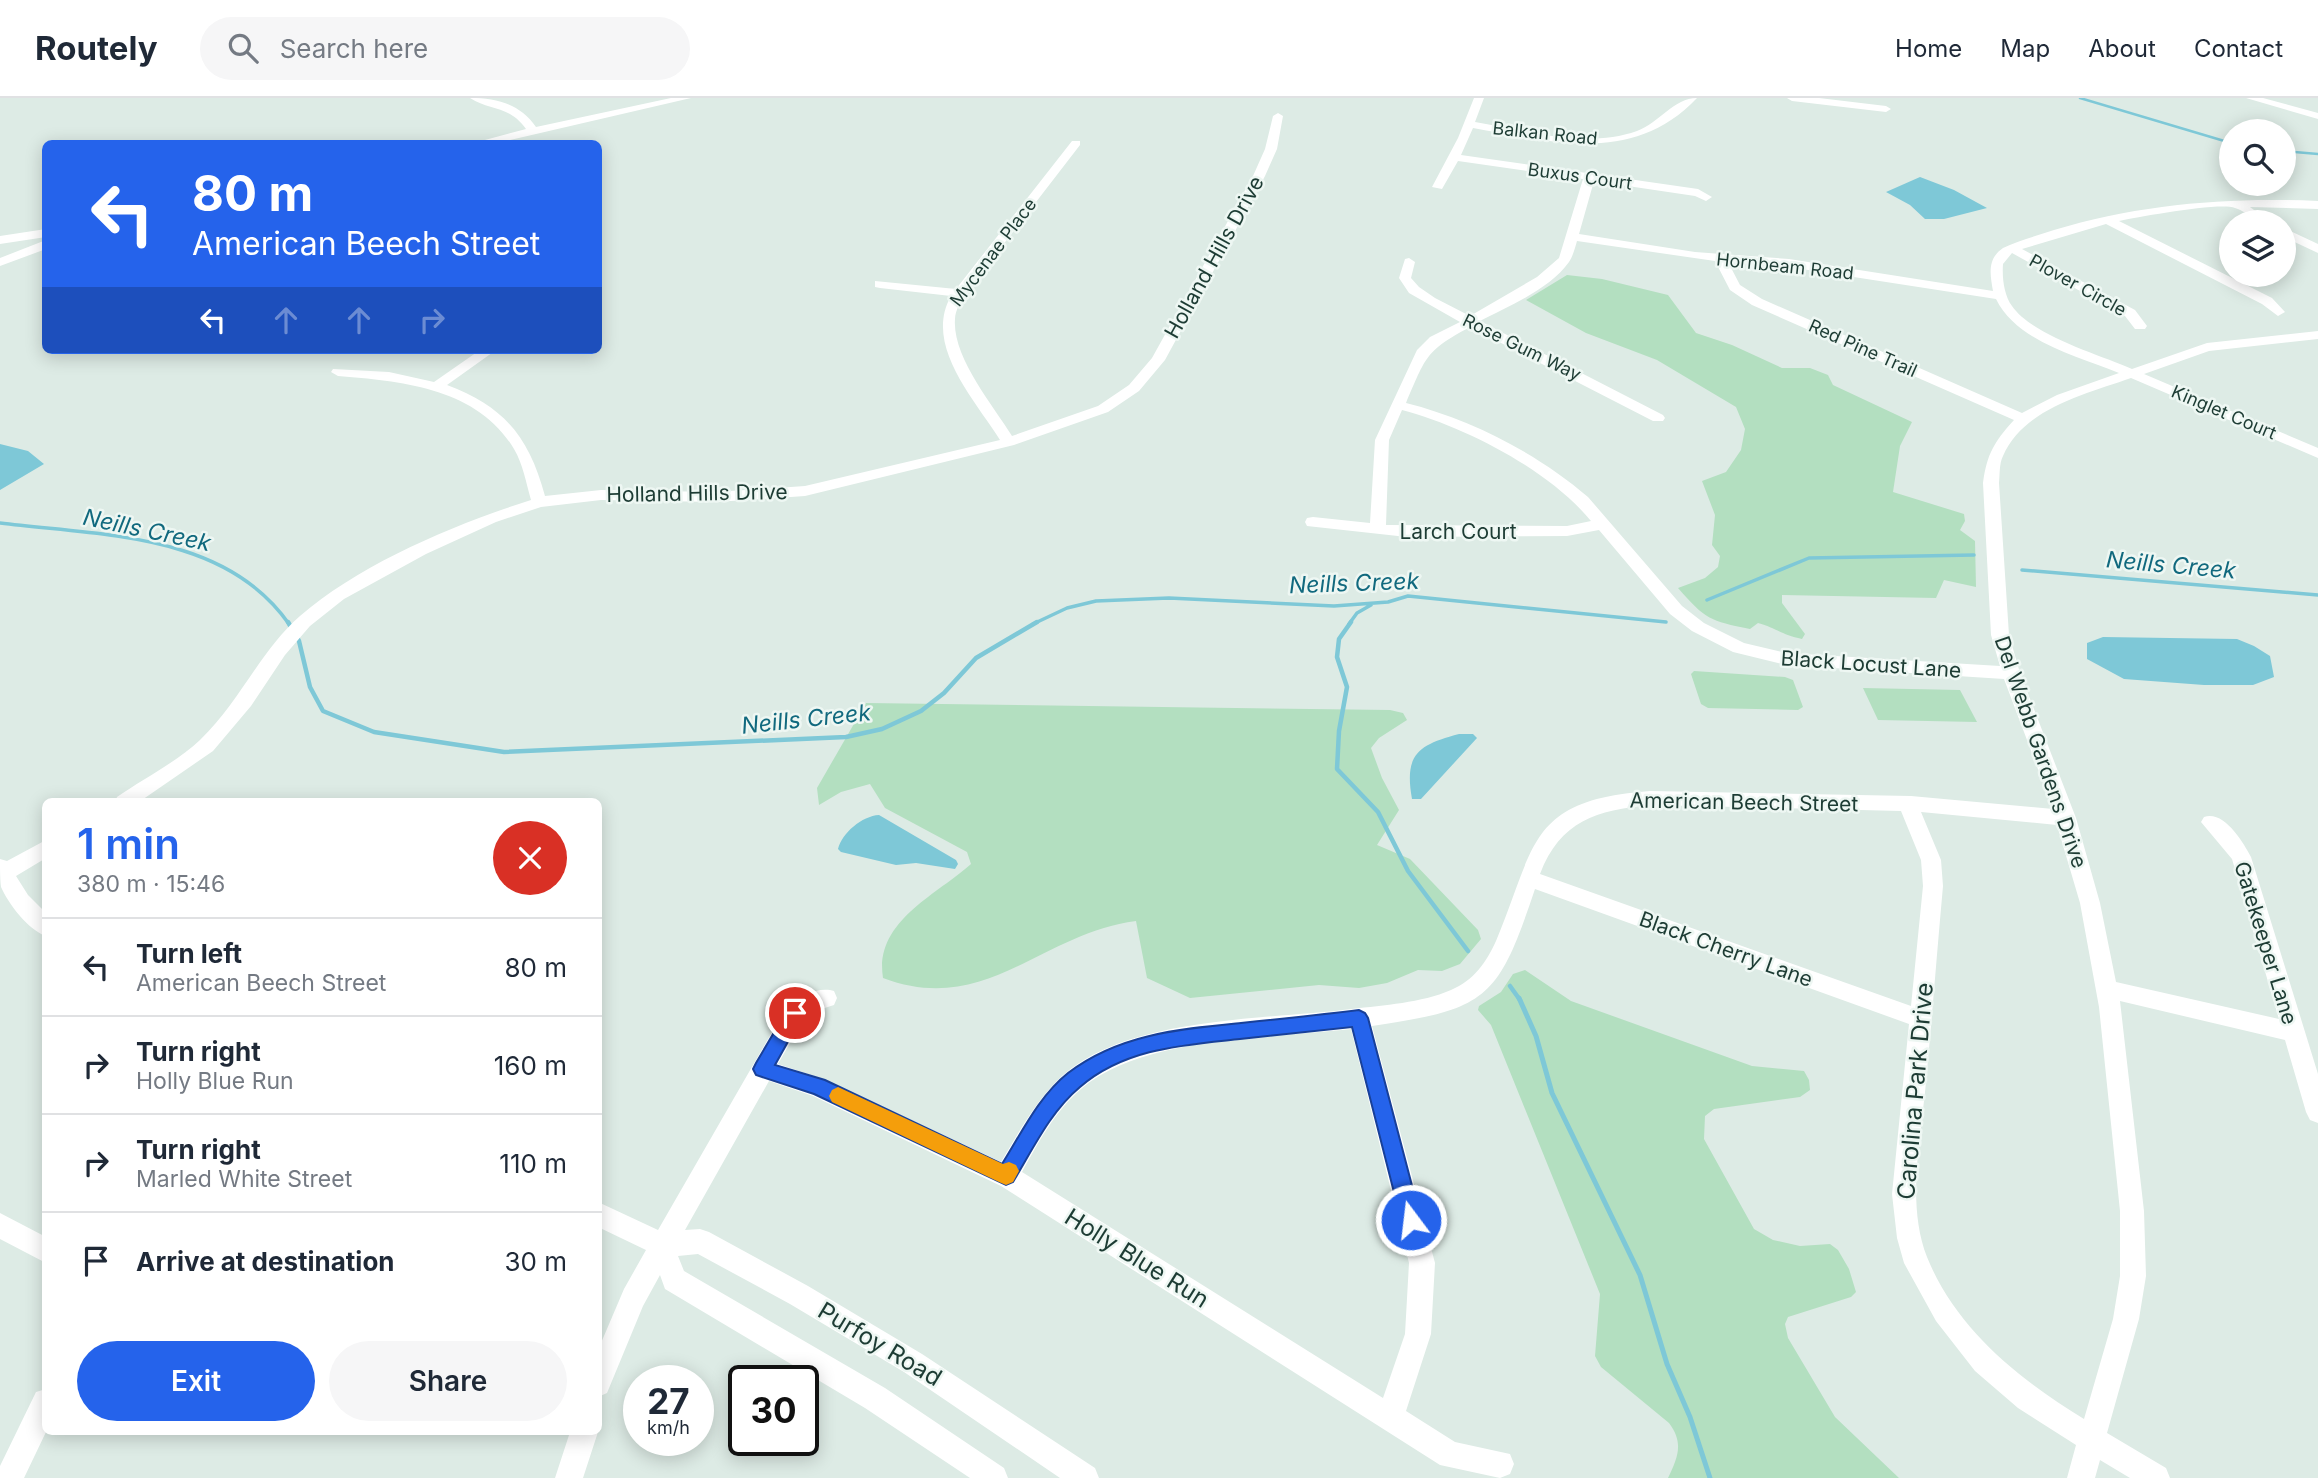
<!DOCTYPE html>
<meta charset="utf-8">
<style>
body{margin:0;font-family:Inter,sans-serif;background:#f6f6f7;color:#1f2937;height:100vh;display:flex;flex-direction:column;font-size:26px;white-space:nowrap}
*{box-sizing:border-box;margin:0}
p{font-size:23px;color:#747a83}
.icon{flex:none;width:38px;height:38px;fill:none;stroke:currentColor;stroke-width:2;stroke-linecap:round;stroke-linejoin:round}
.map{position:relative;flex:1;overflow:hidden}
.details{position:absolute;left:42px;top:700px;width:560px;height:637px;display:flex;flex-direction:column;background:#fff;border-radius:10px;box-shadow:0 4px 18px #0003}
.details>*{flex:none}
.guide{position:absolute;left:42px;top:42px;width:560px;height:214px;border-radius:10px;box-shadow:0 4px 18px #0003;background:#2563eb;color:#fff;overflow:hidden}
.controls{position:absolute;left:2219px;top:21px;display:grid;gap:14px}
.controls a{display:grid;place-items:center;width:77px;height:77px;border-radius:50%;background:#fff;box-shadow:0 4px 18px #0003;font-size:35px}
.speed{position:absolute;left:623px;top:1267px;display:flex;gap:14px;font-size:35px;font-weight:700;text-align:center}
.speed>*{display:grid;place-content:center;width:91px;height:91px;border-radius:50%;background:#fff;box-shadow:0 4px 18px #0003;line-height:1}
.speed small{font-size:18px;font-weight:400}
.speed .limit{border:4px solid #111;border-radius:10px;background:#fff;color:#111}
.pin{position:absolute;display:grid;place-items:center;width:60px;height:60px;color:#fff;margin:-30px;border:4px solid #fff;border-radius:50%;box-shadow:0 2px 7px #0007}
.me{position:absolute;width:77px;margin:-38px;rotate:345deg;stroke-linejoin:round;filter:drop-shadow(0 0 5px #0008)}
.turn{display:flex;align-items:center;gap:24px;height:147px;padding:0 35px;font-size:32px}
.turn .icon{width:91px;height:91px;stroke-width:2.5}
.turn b{display:block;font-size:49px;line-height:60px}
.lanes{display:flex;align-items:center;height:66px;padding:0 35px;background:#0003;justify-content:center;gap:35px;direction:ltr}
.lanes .off{opacity:.35}
.round{display:grid;place-items:center;flex:none;width:74px;height:74px;border-radius:37px;background:#f6f6f7}
.head{display:flex;align-items:center;justify-content:space-between;height:119px;padding:0 35px}
h1{font-size:42px;font-weight:600;line-height:52px;color:#2563eb}
.action{display:flex;gap:14px;margin-top:auto;padding:14px 35px}
.action a{flex:1;height:80px;border-radius:42px;background:#2563eb;color:#fff;font-size:28px;font-weight:600;line-height:80px;text-align:center}
.action a+a{background:#f6f6f7;color:#1f2937}
ul{padding:0;list-style:none}
li{display:flex;align-items:center;gap:21px;height:98px;padding:0 35px;border-top:2px solid #e0e1e3}
li div{flex:1}
li b{display:block;font-size:26px}
li em{font-style:normal}
header{display:flex;align-items:center;gap:42px;box-sizing:border-box;height:98px;padding:0 35px;background:#fff;border-bottom:2px solid #e0e1e3}
header strong{font-size:33px}
nav{display:flex;gap:38px;margin-inline-start:auto;font-size:24px}
.search{width:490px;height:63px;background:#f6f6f7;display:flex;align-items:center;gap:18px;box-sizing:border-box;padding:0 24px;border-radius:38px;color:#747a83;font-size:26px}
.map>svg:first-child{display:block}
.green{fill:#b3dfc0}
.water{fill:#7ec8d7}
.lines{fill:none;stroke-linecap:round;stroke-linejoin:round}
.stream-far3{stroke:#7ec8d7;stroke-width:2.5}
.stream-far2{stroke:#7ec8d7;stroke-width:3.5}
.stream-far1{stroke:#7ec8d7;stroke-width:4.5}
.stream{stroke:#7ec8d7;stroke-width:5}
.minor{fill:#fff;fill-rule:evenodd}
.route{fill:#2563eb;stroke:#184099;stroke-width:2}
.slow{fill:#f59e0b}
.labels{text-anchor:middle;dominant-baseline:central;stroke-width:5;stroke-linejoin:round;paint-order:stroke}
.far-street-label{font-size:18px;fill:#1d3c34;stroke:#eef7f3}
.street-label{font-size:21px;fill:#1d3c34;stroke:#eef7f3}
.water-label{font-size:23px;font-style:italic;fill:#11697e;stroke:#eef7f3}
.near-street-label{font-size:24px;fill:#1d3c34;stroke:#eef7f3}
</style>
<header>
<strong>Routely</strong>
<div class="search"><svg class="icon" aria-label="search" viewBox="0 0 24 24"><circle cx="10" cy="10" r="6"/><path d="M15 15l6 6"/></svg>Search here</div>
<nav><a>Home</a><a>Map</a><a>About</a><a>Contact</a></nav>
</header>
<div class="map">
<svg width="2318" height="1380" viewBox="0 0 2318 1380">
<rect width="100%" height="100%" fill="#ddebe5"/>
<path class="green" d="M1567,177L1602,181L1668,197L1696,235L1732,247L1782,270H1810L1828,277L1833,287L1912,324L1900,348L1893,394L1964,416L1965,423L1960,432L1975,443L1976,489L1944,482L1936,500L1782,497V505L1805,536L1802,541C1782,537 1776,530 1758,525L1750,531C1710,523 1705,521 1678,490L1705,480L1718,469L1720,458L1712,447L1715,417L1702,383L1726,374L1741,352L1745,331L1736,309L1657,262L1586,235L1526,202Z
M1694,573L1785,579L1793,582L1803,609L1798,612L1708,610L1701,606L1691,576Z
M1863,590L1960,592L1977,624L1878,622Z
M866,605L1390,612L1403,615L1407,622L1379,640L1371,650L1382,680L1399,712L1377,747L1410,761L1478,832L1481,841L1460,866L1442,873L1418,872L1387,885L1359,890L1319,887L1190,900L1147,880L1136,823C1041,835 986,919 883,880C874,824 935,798 971,766L967,754L885,710L870,686L841,694L819,707L817,690Z
M1525,872L1571,903L1752,968L1804,973L1809,982L1810,992L1800,999L1714,1011L1705,1018L1704,1041L1754,1131L1773,1142L1800,1148L1830,1146L1838,1152L1849,1171L1856,1194L1851,1199L1788,1219L1785,1226L1788,1240L1835,1319L1899,1380H1668C1678,1359 1684,1345 1669,1325L1601,1269L1595,1258L1600,1196L1491,927L1478,912L1479,908L1501,894L1513,876Z"/>
<path class="water" d="M1920,79L1954,92L1987,110L1944,121H1925L1910,107L1886,94Z
M0,346L28,353L44,366L0,392Z
M2103,539L2237,541L2254,548L2270,558L2274,579L2253,587H2204L2124,581L2087,561V545Z
M1459,636H1473L1477,640L1421,701H1412C1404,656 1418,647 1459,636Z
M879,717L956,762L958,766L955,771L916,765L896,767L841,754L838,751C842,735 862,718 879,717Z"/>
<g class="lines">
<path class="stream-far3" d="M2080,0L2231,45
M2284,53L2318,56"/>
<path class="stream-far2" d="M0,425C101,438 225,434 289,526
M2022,472L2318,497
M1707,502L1809,460L1974,457
M1033,526L1067,510L1096,503L1169,500L1334,508L1388,504L1408,498L1666,524
M1349,526L1357,515L1371,507"/>
<path class="stream-far1" d="M288,524L299,543L310,589L323,613L374,634L504,654L846,639L882,631L921,613L944,595L976,560L1037,524
M1351,524L1339,541L1337,559L1347,589L1339,633L1337,671L1378,714L1408,773L1468,853
M1510,888L1520,902"/>
<path class="stream" d="M1519,900L1536,938L1552,995L1640,1177L1667,1266L1690,1319L1710,1380"/>
<path class="minor" d="M470,0C497,0 520,6 536,29L671,0H691L493,46H470L526,31C509,7 490,13 470,0Z
M1474,0H1484L1475,24C1526,33 1586,51 1637,33C1659,25 1674,0 1697,0C1634,67 1553,44 1473,30L1461,57L1698,91L1712,99L1706,103L1695,98L1594,83L1579,136L1695,154L1789,161L1993,193C1990,176 1987,161 2003,150C2019,142 2037,138 2054,132C2140,106 2228,99 2318,103V111L2250,109L2270,124C2250,124 2251,115 2235,110C2219,104 2140,119 2119,123L2272,200L2285,214L2278,218L2262,206L2106,126L2022,151L2135,212L2147,228L2145,231H2135L2125,218L2012,155L2003,166C2002,180 2004,197 2012,208C2033,238 2098,256 2132,271L2207,245L2318,233V241L2209,253L2144,276L2318,350V360L2131,280C2086,296 2024,310 2003,358C1999,366 2000,376 1999,385L2009,537L2020,575L2076,720L2100,805L2116,884L2279,921L2232,761L2201,724L2204,719C2224,712 2243,744 2251,759L2318,976V1025L2310,1022L2306,1014L2285,942L2120,903L2144,1113L2146,1178L2139,1221L2107,1335L2166,1370L2170,1380H2130L2100,1362L2095,1380H2067L2076,1347L2018,1310L1975,1273L1936,1223L1904,1165L1897,1140L1892,1096L1909,926L1535,791C1498,901 1488,911 1372,928L1435,1165L1431,1236L1406,1313L1455,1344L1510,1356L1514,1366L1510,1376L1500,1380L1440,1367L1001,1088L813,998L769,983L685,1132L700,1131L709,1134L808,1188L922,1256L1095,1370L1099,1380H1060L904,1274L790,1206L698,1156L678,1158L684,1173L885,1290L1004,1370L1008,1380H970L865,1310L665,1191L660,1177L643,1208L607,1295L598,1299V1252L624,1191L646,1152L598,1129V1104L658,1132L787,908C798,898 820,888 834,893L837,900L834,907L809,915L803,922L778,966L826,982L1001,1064C1019,1034 1036,1002 1062,978C1129,918 1266,922 1352,911C1384,907 1421,905 1451,892C1474,882 1486,865 1496,843C1536,748 1527,702 1650,693L1911,698L2053,711L2004,581L1786,567L1733,554L1692,533L1670,516L1599,432L1567,438L1407,439L1307,428L1305,424L1307,420L1313,419L1370,425L1375,342L1417,252L1430,239L1460,224L1409,195L1399,180L1405,161L1409,160L1415,164L1411,180L1419,189L1435,200L1470,218L1537,179L1559,160L1583,81L1458,63L1442,91L1432,89L1458,40ZM1577,143L1715,163L1730,192L1752,207L2014,322C1994,344 1987,356 1983,385L1991,537L2000,568L1786,555L1744,545L1704,525L1682,508L1588,399C1537,355 1470,321 1406,305C1426,259 1425,253 1470,229L1653,323H1663L1665,320L1663,317L1480,223C1509,208 1550,191 1569,164C1573,158 1575,150 1577,143ZM1728,164L1789,169L1996,201C2017,244 2078,258 2119,275L2057,297L2022,315L1762,201L1740,187ZM1402,312C1466,329 1549,372 1591,423L1567,428L1386,427L1389,342ZM1650,707L1901,713L1921,762L1923,788L1911,908L1540,776C1560,723 1597,712 1650,707ZM1921,714L2057,727L2080,805L2099,909L2120,1113V1178L2113,1221L2084,1321C2020,1282 1956,1231 1927,1159C1906,1105 1921,1040 1926,984C1932,919 1937,854 1943,788L1941,762ZM1351,931L1409,1165L1405,1236L1383,1300L1022,1074C1038,1045 1055,1013 1081,991C1142,938 1272,940 1351,931Z
M1787,0H1819L1886,8L1891,11L1886,14L1792,3Z
M2246,0H2263L2318,15V21Z
M1278,15L1283,18L1277,51L1265,78L1165,262L1139,293L1108,314L1014,347L805,398L716,404L601,402L541,409L496,424L426,456L344,501L310,528L285,557L251,608L213,653L139,704H115L117,699C143,681 178,663 200,642C239,605 260,553 300,518C360,466 455,426 531,402C526,385 523,366 514,351C478,290 401,283 338,278L331,274L333,271L389,274L434,284L480,252H496L447,287C505,309 529,339 545,398L601,392L716,394L805,388L1000,342C975,302 923,247 951,198L880,190L875,189V183L956,191L1072,43H1080V47L965,196C961,204 955,212 955,221C952,259 993,307 1012,338L1098,308L1129,287L1152,260L1253,78L1265,51L1273,18Z
M2284,130L2318,146V155L2284,139Z
M46,131V139L0,146V138Z
M46,142V151L0,168V160Z
M46,742V760L16,778L28,797L46,815V838C28,832 8,805 1,789C0,781 0,769 0,761L7,763Z
M0,1115L46,1139V1165L0,1141Z
M46,1291V1334L24,1380H0V1368L36,1294Z
M570,1334H598L583,1380H555Z"/>
</g>
<path class="route" d="M795,907L801,909L804,915L775,967L825,982L1002,1066C1022,1034 1039,998 1068,975C1119,936 1180,931 1241,925C1280,921 1319,917 1359,912L1365,915L1368,920L1421,1122L1418,1129L1411,1132L1404,1129L1401,1122L1352,929C1315,933 1278,937 1240,941C1184,947 1125,950 1080,989C1050,1014 1033,1051 1013,1084L1006,1087L814,996L756,977L753,971L756,965L789,909Z"/>
<path class="slow" d="M838,989L1003,1066L1009,1064L1016,1067L1019,1073L1013,1084L1006,1087L999,1084L832,1004L829,998L832,992Z"/>
<g class="labels">
<g class="far-street-label">
<text transform="translate(1545 35) rotate(6)">Balkan Road</text>
<text transform="translate(1580 78) rotate(8)">Buxus Court</text>
<text transform="translate(993 154) rotate(-53)">Mycenae Place</text>
<text transform="translate(1785 168) rotate(6)">Hornbeam Road</text>
<text transform="translate(2078 187) rotate(29)">Plover Circle</text>
<text transform="translate(1522 249) rotate(26)">Rose Gum Way</text>
<text transform="translate(1863 250) rotate(24)">Red Pine Trail</text>
<text transform="translate(2224 314) rotate(23)">Kinglet Court</text>
</g>
<g class="street-label">
<text transform="translate(1214 159) rotate(-61)">Holland Hills Drive</text>
<text transform="translate(697 395) rotate(-1)">Holland Hills Drive</text>
<text x="1458" y="433">Larch Court</text>
<text transform="translate(1871 566) rotate(4)">Black Locust Lane</text>
<text transform="translate(2041 654) rotate(71)">Del Webb Gardens Drive</text>
<text transform="translate(1744 704) rotate(1)">American Beech Street</text>
<text transform="translate(2266 845) rotate(73)">Gatekeeper Lane</text>
<text transform="translate(1726 851) rotate(20)">Black Cherry Lane</text>
</g>
<g class="water-label">
<text transform="translate(147 432) rotate(12)">Neills Creek</text>
<text transform="translate(2171 467) rotate(5)">Neills Creek</text>
<text transform="translate(1354 485) rotate(-2)">Neills Creek</text>
<text transform="translate(806 621) rotate(-6)">Neills Creek</text>
</g>
<g class="near-street-label">
<text transform="translate(1915 993) rotate(-85)">Carolina Park Drive</text>
<text transform="translate(1137 1160) rotate(32)">Holly Blue Run</text>
<text transform="translate(880 1246) rotate(31)">Purfoy Road</text>
</g>
</g>
</svg>
<div class="controls">
<a><svg class="icon" aria-label="search" viewBox="0 0 24 24"><circle cx="10" cy="10" r="6"/><path d="M15 15l6 6"/></svg></a>
<a><svg class="icon" aria-label="layers" viewBox="0 0 24 24"><path d="M12 4l9 5-9 5-9-5zM3 14l9 5 9-5"/></svg></a>
</div>
<div class="speed"><div>27<small>km/h</small></div><div class="limit">30</div></div>
<div class="pin" style="left:795px;top:915px;background:#d93025"><svg class="icon" aria-label="arrive" viewBox="0 0 24 24"><path d="M6 21V4h12l-3 4 3 4H6"/></svg></div>
<svg class="me" style="left:1411px;top:1122px" viewBox="-20 -20 40 40"><circle r="17" fill="#2563eb" stroke="#fff" stroke-width="3"/><path d="M0-11L8 9 0 5-8 9z" fill="#fff"/></svg>
<div class="guide">
<div class="turn"><svg class="icon" aria-label="left" viewBox="0 0 24 24"><path d="M17 20v-9H6M10 6l-5 5 5 5"/></svg><div><b>80 m</b>American Beech Street</div></div>
<div class="lanes"><svg class="icon" aria-label="left" viewBox="0 0 24 24"><path d="M17 20v-9H6M10 6l-5 5 5 5"/></svg><svg class="icon off" aria-label="ahead" viewBox="0 0 24 24"><path d="M12 20V5M6 11l6-6 6 6"/></svg><svg class="icon off" aria-label="ahead" viewBox="0 0 24 24"><path d="M12 20V5M6 11l6-6 6 6"/></svg><svg class="icon off" aria-label="right" viewBox="0 0 24 24"><path d="M7 20v-9h11M14 6l5 5-5 5"/></svg></div>
</div>
<section class="details">
<div class="head"><div><h1>1 min</h1><p>380 m · 15:46</p></div><a class="round" style="background:#d93025;color:#fff"><svg class="icon" aria-label="close" viewBox="0 0 24 24"><path d="M6 6l12 12M18 6L6 18"/></svg></a></div>
<ul>
<li><svg class="icon" aria-label="left" viewBox="0 0 24 24"><path d="M17 20v-9H6M10 6l-5 5 5 5"/></svg><div><b>Turn left</b><p>American Beech Street</p></div><em>80 m</em></li>
<li><svg class="icon" aria-label="right" viewBox="0 0 24 24"><path d="M7 20v-9h11M14 6l5 5-5 5"/></svg><div><b>Turn right</b><p>Holly Blue Run</p></div><em>160 m</em></li>
<li><svg class="icon" aria-label="right" viewBox="0 0 24 24"><path d="M7 20v-9h11M14 6l5 5-5 5"/></svg><div><b>Turn right</b><p>Marled White Street</p></div><em>110 m</em></li>
<li><svg class="icon" aria-label="arrive" viewBox="0 0 24 24"><path d="M6 21V4h12l-3 4 3 4H6"/></svg><div><b>Arrive at destination</b></div><em>30 m</em></li>
</ul>
<div class="action"><a>Exit</a><a>Share</a></div>
</section>
</div>
